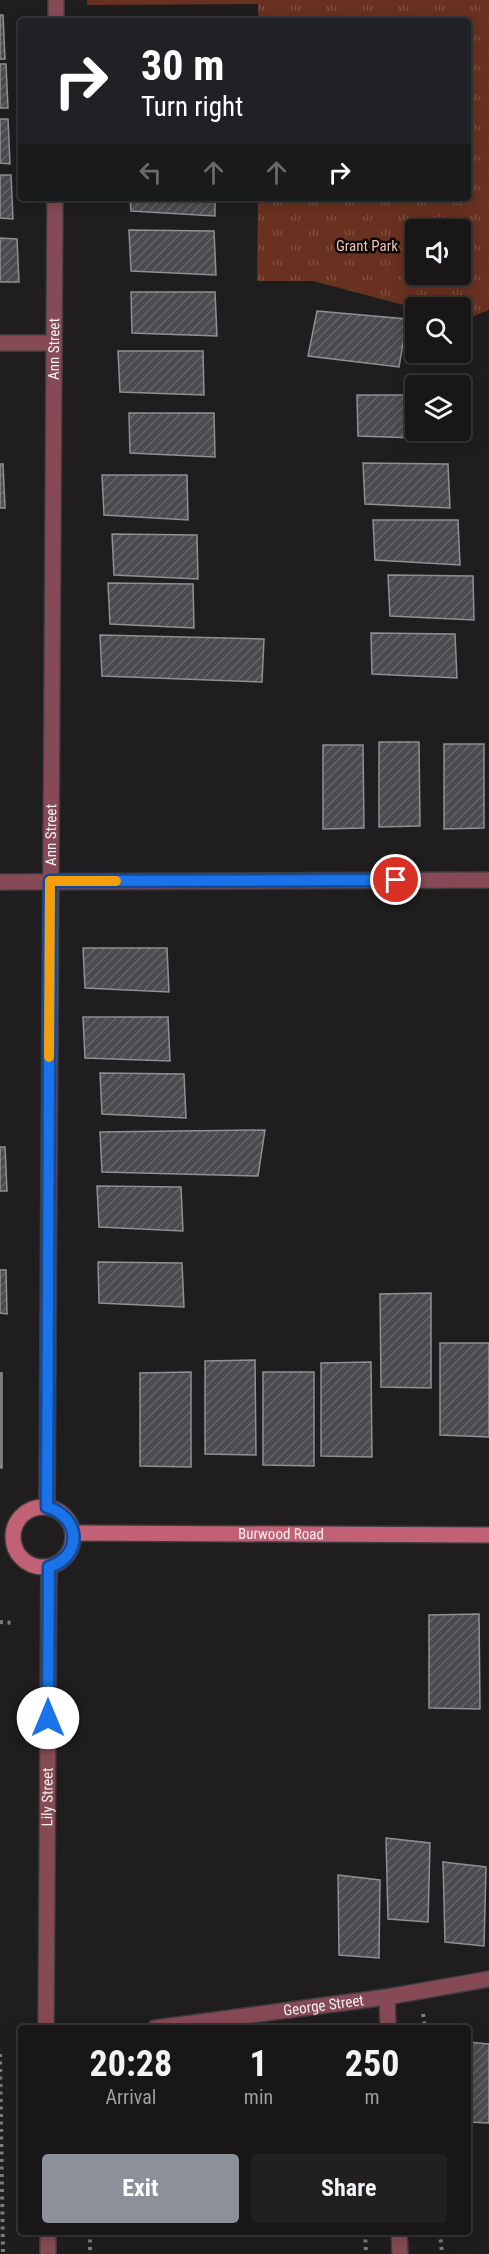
<!DOCTYPE html>
<style>
body{margin:0;font-family:"Roboto Condensed",sans-serif;background:#211f20;color:#f1f3f6;height:100vh;display:flex;flex-direction:column;font-size:22px;white-space:nowrap}
*{box-sizing:border-box;margin:0}
p{font-size:20px;color:#9f9fa1}
.icon{flex:none;width:33px;height:33px;fill:none;stroke:currentColor;stroke-width:2;stroke-linecap:round;stroke-linejoin:round}
.map{position:relative;flex:1;overflow:hidden}
.panel{position:absolute;left:18px;top:2025px;width:453px;height:210px;display:flex;flex-direction:column;background:#181617;border-radius:6px;box-shadow:0 3px 15px #0003,0 0 0 2px #363536}
.panel>*{flex:none}
.top-card{position:absolute;left:18px;top:18px;width:453px;height:183px;border-radius:6px;box-shadow:0 3px 15px #0003,0 0 0 2px #363536;background:#202124;color:#fff;overflow:hidden}
.tools{position:absolute;left:405px;top:219px;display:grid;gap:12px}
.tools a{display:grid;place-items:center;width:66px;height:66px;border-radius:6px;background:#181617;box-shadow:0 3px 15px #0003,0 0 0 2px #363536;font-size:30px}
.pin{position:absolute;display:grid;place-items:center;width:51px;height:51px;color:#fff;margin:-26px;border:3px solid #fff;border-radius:50%;box-shadow:0 2px 6px #0007}
.me{position:absolute;width:66px;margin:-33px;rotate:0deg;stroke-linejoin:round;filter:drop-shadow(0 0 4px #0008)}
.turn{display:flex;align-items:center;gap:21px;height:126px;padding:0 24px;font-size:27px}
.turn .icon{width:78px;height:78px;stroke-width:2.5}
.turn b{display:block;font-size:42px;line-height:51px}
.lanes{display:flex;align-items:center;height:57px;padding:0 24px;background:#0003;justify-content:center;gap:30px;direction:ltr}
.lanes .off{opacity:.35}
.eta{display:flex;justify-content:space-evenly;align-items:center;height:102px;text-align:center}
.eta b{font-size:36px;font-weight:700;line-height:42px}
.cta{display:flex;gap:12px;margin-top:auto;padding:12px 24px}
.cta a{flex:1;height:69px;border-radius:6px;background:#8c9099;color:#fff;font-size:24px;font-weight:700;line-height:69px;text-align:center}
.cta a+a{background:#211f20;color:#f1f3f6}
.map>svg:first-child{display:block}
.grass{fill:url(#grass-tufts);fill-rule:evenodd}
.building{fill:url(#building-hatch);stroke:#918f93;stroke-width:1.5}
.lines{fill:none;stroke-linecap:round;stroke-linejoin:round}
.street-casing{stroke:#3e3b3d;stroke-width:18}
.secondary-casing{stroke:#3e3b3d;stroke-width:18}
.path{stroke:#7d7a7c;stroke-width:4;stroke-dasharray:3 4.5;stroke-linecap:butt}
.street{stroke:#864a56;stroke-width:15}
.secondary{stroke:#c26175;stroke-width:15}
.route-casing{stroke:#114b97;stroke-width:15}
.route{stroke:#1a73e8;stroke-width:10}
.slow{stroke:#f59e0b;stroke-width:10}
.labels{text-anchor:middle;dominant-baseline:central;stroke-width:5;stroke-linejoin:round;paint-order:stroke}
.park-label{font-size:15px;fill:#f3c1b1;stroke:#090708}
.street-label{font-size:15px;fill:#f3f0f2;stroke:#090708}
</style>
<div class="map">
<svg width="489" height="2254" viewBox="0 0 489 2254">
<defs>
<pattern id="grass-tufts" width="24" height="20" patternUnits="userSpaceOnUse" patternTransform="scale(1.5)"><rect width="24" height="20" fill="#693120"/><path d="M3 7l-1-3M5 7V3M7 7l1-3M15 17l-1-3M17 17v-4M19 17l1-3" fill="none" stroke="#7f4f41"/></pattern>
<pattern id="building-hatch" width="6" height="6" patternUnits="userSpaceOnUse" patternTransform="scale(1.5)"><rect width="6" height="6" fill="#4c4a4e"/><path d="M-1 1l2-2M0 6l6-6M5 7l2-2" fill="none" stroke="#666468"/></pattern>
</defs>
<rect width="100%" height="100%" fill="#201d1f"/>
<path class="grass" d="M87,0H489V310L464,320L461,319L460,308H415L313,281H257L258,198H468V21H258V4L87,5ZM416,230H460V274H416Z"/>
<path class="building" d="M0,15H3L5,59H0Z
M113,18L197,19L198,21H113Z
M0,64H6L8,108H0Z
M0,119H8L10,164L0,163Z
M0,175H11L13,219L0,218Z
M130,198H215V216L131,211Z
M129,230L214,231L216,275L131,271Z
M0,238L17,239L19,282H0Z
M131,292H215L217,336L132,333Z
M317,311L407,319L399,367L308,356Z
M118,351H203L204,395L120,392Z
M357,395H416V430H443V439L358,436Z
M129,413H214L215,457L130,453Z
M363,463L448,464L450,508L365,504Z
M0,464H3L5,508H0Z
M102,475H187L188,520L104,515Z
M373,520H458L460,565L375,560Z
M112,534L197,535L198,579L114,575Z
M388,575L473,576L474,620L390,616Z
M108,583L193,584L194,628L110,624Z
M371,633L455,634L457,678L372,674Z
M100,635L264,639L262,682L102,676Z
M379,742H419L420,826L379,827Z
M444,744H484V828L444,829Z
M323,745H363L364,828L323,829Z
M83,948H167L169,992L85,988Z
M83,1017H168L170,1061L85,1058Z
M100,1073L184,1074L186,1118L102,1114Z
M265,1130L258,1176L102,1172L100,1132Z
M0,1147H5L7,1191H0Z
M97,1186L181,1187L183,1231L99,1227Z
M98,1262L182,1263L184,1307L99,1303Z
M0,1270H6L7,1314L0,1313Z
M431,1293V1388L381,1387L380,1294Z
M440,1343H489V1437L440,1435Z
M255,1360L256,1455L205,1454V1361Z
M371,1362L372,1457L321,1456V1363Z
M191,1372V1467L140,1466V1373Z
M263,1372H314V1466L263,1465Z
M0,1373H2V1468H0Z
M479,1614L480,1709L429,1708V1615Z
M386,1838L430,1843L428,1922L388,1919Z
M443,1862L486,1867L484,1946L445,1942Z
M338,1875L380,1880L379,1958L339,1955Z
M468,2042L489,2044V2123L468,2122Z"/>
<g class="lines">
<defs>
<g id="street">
<path d="M56,21V0"/>
<path d="M0,343H54"/>
<path d="M0,882L489,880"/>
<path id="s1" d="M47,1507L55,198"/>
<path d="M387,1997L388,2028"/>
<path id="s2" d="M46,2028L49,1567"/>
<path id="s3" d="M155,2028L387,1997L489,1979"/>
<path d="M48,2232V2254"/>
<path d="M399,2232L400,2254"/>
</g>
<g id="secondary">
<circle cx="43" cy="1537" r="30"/>
<path id="s4" d="M73,1533L489,1535"/>
</g>
</defs>
<use href="#street" class="street-casing"/>
<use href="#secondary" class="secondary-casing"/>
<path class="path" d="M0,1622L13,1623
M423,2014L425,2028
M0,2054L3,2252H0
M90,2232V2254
M365,2232L366,2254
M440,2232L442,2254"/>
<use href="#street" class="street"/>
<use href="#secondary" class="secondary"/>
</g>
<g class="lines">
<defs>
<path id="route" d="M48,1718L49,1567C83,1556 81,1517 47,1507L50,881L396,880"/>
</defs>
<use href="#route" class="route-casing"/>
<use href="#route" class="route"/>
<path class="slow" d="M49,1057L50,881H116"/>
</g>
<g class="labels">
<g class="park-label">
<text x="367" y="246">Grant Park</text>
</g>
<g class="street-label">
<text stroke="none"><textPath href="#s1" startOffset="1158">Ann Street</textPath></text>
<text stroke="none"><textPath href="#s1" startOffset="672">Ann Street</textPath></text>
<text stroke="none"><textPath href="#s4" startOffset="208">Burwood Road</textPath></text>
<text stroke="none"><textPath href="#s2" startOffset="231">Lily Street</textPath></text>
<text stroke="none"><textPath href="#s3" startOffset="170">George Street</textPath></text>
</g>
</g>
</svg>
<div class="tools">
<a><svg class="icon" aria-label="sound" viewBox="0 0 24 24"><path d="M4 9h4l5-4v14l-5-4H4zM17 9q2 3 0 6"/></svg></a>
<a><svg class="icon" aria-label="search" viewBox="0 0 24 24"><circle cx="10" cy="10" r="6"/><path d="M15 15l6 6"/></svg></a>
<a><svg class="icon" aria-label="layers" viewBox="0 0 24 24"><path d="M12 4l9 5-9 5-9-5zM3 14l9 5 9-5"/></svg></a>
</div>
<div class="pin" style="left:396px;top:880px;background:#d93025"><svg class="icon" aria-label="arrive" viewBox="0 0 24 24"><path d="M6 21V4h12l-3 4 3 4H6"/></svg></div>
<svg class="me" style="left:48px;top:1718px" viewBox="-20 -20 40 40"><circle r="19" fill="#fff"/><path d="M0-13L10 11 0 6-10 11z" fill="#1a73e8"/></svg>
<div class="top-card">
<div class="turn"><svg class="icon" aria-label="right" viewBox="0 0 24 24"><path d="M7 20v-9h11M14 6l5 5-5 5"/></svg><div><b>30 m</b>Turn right</div></div>
<div class="lanes"><svg class="icon off" aria-label="left" viewBox="0 0 24 24"><path d="M17 20v-9H6M10 6l-5 5 5 5"/></svg><svg class="icon off" aria-label="ahead" viewBox="0 0 24 24"><path d="M12 20V5M6 11l6-6 6 6"/></svg><svg class="icon off" aria-label="ahead" viewBox="0 0 24 24"><path d="M12 20V5M6 11l6-6 6 6"/></svg><svg class="icon" aria-label="right" viewBox="0 0 24 24"><path d="M7 20v-9h11M14 6l5 5-5 5"/></svg></div>
</div>
<section class="panel">
<div class="eta">
<div><b>20:28</b><p>Arrival</p></div>
<div><b>1</b><p>min</p></div>
<div><b>250</b><p>m</p></div>
</div>
<div class="cta"><a>Exit</a><a>Share</a></div>
</section>
</div>
